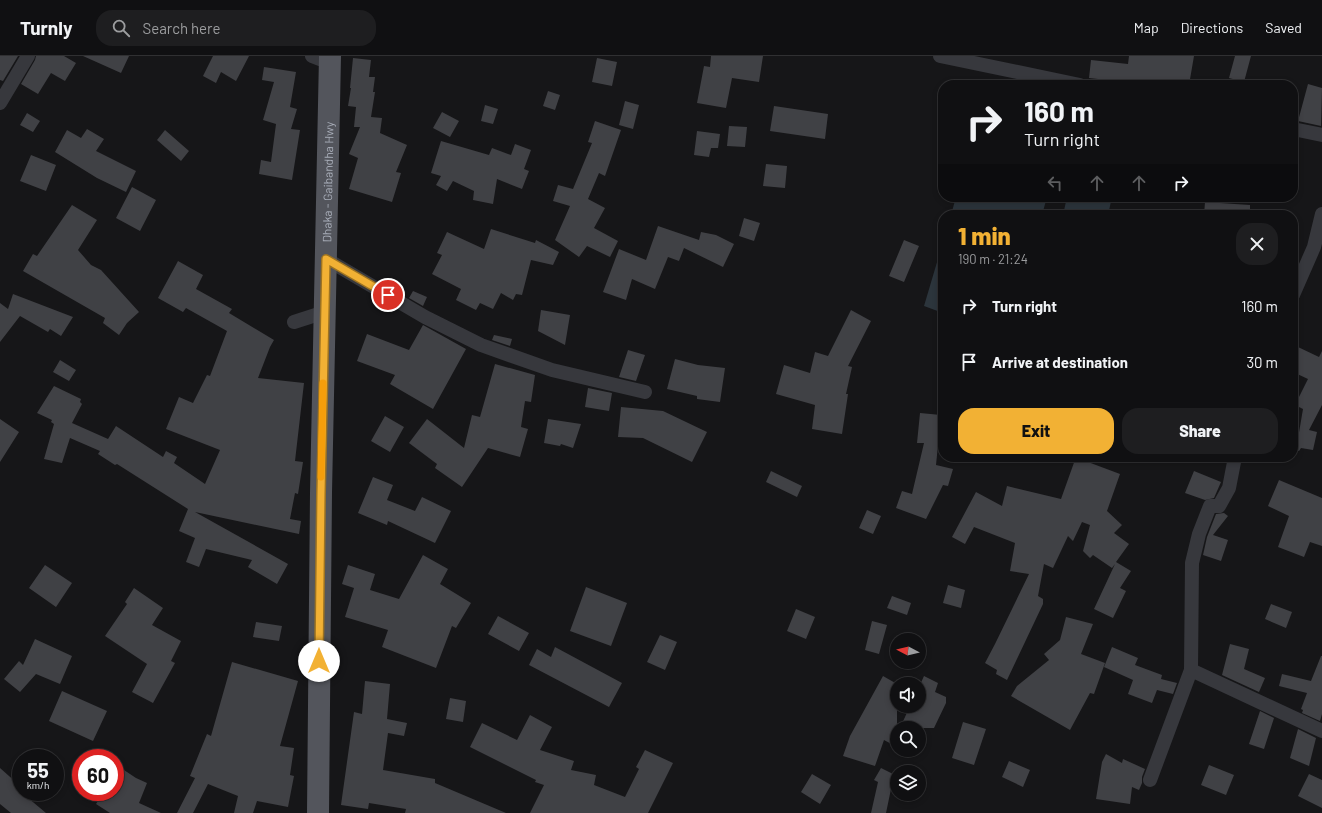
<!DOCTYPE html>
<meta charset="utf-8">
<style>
body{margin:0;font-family:Barlow,sans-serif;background:#1e1e20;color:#f1f3f6;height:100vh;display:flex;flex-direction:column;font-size:15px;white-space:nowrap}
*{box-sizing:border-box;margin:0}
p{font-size:13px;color:#9c9d9f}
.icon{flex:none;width:22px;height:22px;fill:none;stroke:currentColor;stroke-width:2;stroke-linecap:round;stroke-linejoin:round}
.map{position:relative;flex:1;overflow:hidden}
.sheet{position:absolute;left:938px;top:154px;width:360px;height:252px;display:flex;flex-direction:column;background:#101012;border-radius:16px;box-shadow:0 2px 6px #0003,0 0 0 1px #303032}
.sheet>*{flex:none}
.banner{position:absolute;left:938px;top:24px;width:360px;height:122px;border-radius:16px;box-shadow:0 2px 6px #0003,0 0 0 1px #303032;background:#101012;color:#f1f3f6;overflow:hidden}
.needle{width:26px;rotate:277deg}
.fabs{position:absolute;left:890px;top:577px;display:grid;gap:8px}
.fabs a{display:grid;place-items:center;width:36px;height:36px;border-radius:50%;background:#101012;box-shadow:0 2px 6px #0003,0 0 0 1px #303032;font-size:20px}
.speed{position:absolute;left:12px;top:693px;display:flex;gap:8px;font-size:20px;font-weight:700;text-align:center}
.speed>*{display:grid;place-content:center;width:52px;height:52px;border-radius:50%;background:#101012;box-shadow:0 2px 6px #0003,0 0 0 1px #303032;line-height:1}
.speed small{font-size:10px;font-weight:400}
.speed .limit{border:6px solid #d22;background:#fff;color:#111}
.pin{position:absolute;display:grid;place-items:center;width:34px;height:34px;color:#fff;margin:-17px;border:2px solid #fff;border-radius:50%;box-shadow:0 1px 4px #0007}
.me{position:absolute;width:44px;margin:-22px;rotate:0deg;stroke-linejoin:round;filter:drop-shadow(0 0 3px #0008)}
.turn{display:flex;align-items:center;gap:14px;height:84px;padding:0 20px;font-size:18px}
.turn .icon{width:52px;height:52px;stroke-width:2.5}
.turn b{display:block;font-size:28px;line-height:34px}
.lanes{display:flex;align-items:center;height:38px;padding:0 20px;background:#0003;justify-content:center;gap:20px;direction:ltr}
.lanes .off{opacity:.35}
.round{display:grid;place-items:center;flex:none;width:42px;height:42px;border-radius:16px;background:#1e1e20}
.overview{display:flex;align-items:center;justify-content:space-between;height:68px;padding:0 20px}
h1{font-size:24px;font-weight:800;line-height:30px;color:#f2b134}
.button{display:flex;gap:8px;margin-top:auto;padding:8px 20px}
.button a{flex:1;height:46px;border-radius:16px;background:#f2b134;color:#111;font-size:16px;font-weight:800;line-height:46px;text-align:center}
.button a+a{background:#1e1e20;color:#f1f3f6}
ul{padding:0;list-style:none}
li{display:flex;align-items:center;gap:12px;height:56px;padding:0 20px}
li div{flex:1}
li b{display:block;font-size:15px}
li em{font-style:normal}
header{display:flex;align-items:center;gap:24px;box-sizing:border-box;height:56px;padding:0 20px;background:#101012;border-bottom:1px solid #303032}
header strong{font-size:19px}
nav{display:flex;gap:22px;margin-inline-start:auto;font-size:14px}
.search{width:280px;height:36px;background:#1e1e20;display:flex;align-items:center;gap:10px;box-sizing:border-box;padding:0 14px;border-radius:16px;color:#9c9d9f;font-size:15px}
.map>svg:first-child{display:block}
.water{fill:#2c353c}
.building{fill:#404145}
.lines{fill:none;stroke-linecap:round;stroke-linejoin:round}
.street{stroke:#37383d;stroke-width:14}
.primary{stroke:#53555c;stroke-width:22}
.route-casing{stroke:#9d7322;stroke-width:10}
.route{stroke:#f2b134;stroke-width:7}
.slow{stroke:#f59e0b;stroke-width:7}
.labels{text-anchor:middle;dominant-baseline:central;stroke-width:3.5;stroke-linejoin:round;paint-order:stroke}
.street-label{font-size:12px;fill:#a8adb8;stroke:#111113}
</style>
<header>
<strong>Turnly</strong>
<div class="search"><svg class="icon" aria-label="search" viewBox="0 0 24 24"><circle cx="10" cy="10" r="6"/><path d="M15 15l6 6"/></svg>Search here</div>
<nav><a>Map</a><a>Directions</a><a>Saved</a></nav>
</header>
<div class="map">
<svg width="1322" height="757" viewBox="0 0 1322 757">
<rect width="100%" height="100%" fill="#161618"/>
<path class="water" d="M956,141H1047L1042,159H951Z
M1067,141H1112L1108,159H1063Z
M943,186V257L924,250Z"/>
<path class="building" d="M0,0H18L3,25L0,24Z
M36,0H64L76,7L65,25L51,17L38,38L21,28L35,4Z
M83,0H129L121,17Z
M213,0H249L236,25L221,16L216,27L203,20Z
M711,0H763L759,26L732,22L726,52L697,47L704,10L710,11Z
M1129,0H1194L1189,29H1124L1125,26L1089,22L1091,4L1128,8Z
M1235,0H1251L1244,26L1229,22Z
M353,2L371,4L369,21H375L373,36H375L371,61L382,62L380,77L407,89L396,116L401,117L392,146L349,133L358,102L349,98L360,71H354L356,51L348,50L351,32H350Z
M597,2L617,6L612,30L592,26Z
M264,11L296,16L290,51L297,53L291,73L300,74L292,124L259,118L261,104L271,106L276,68L263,64L274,26L262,24Z
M1308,28L1322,32L1321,70L1298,65Z
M548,35L560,39L555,54L543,50Z
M625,45L639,49L633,73L619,69Z
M485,49L498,53L493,68L481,65Z
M774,50L828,58L825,83L770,75Z
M442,56L459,65L450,81L433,72Z
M27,57L40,65L33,76L20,69Z
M595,65L621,74L605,120L599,117L588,143L605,152L594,172L618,185L610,201L587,190L579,201L555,184L570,150L553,145L558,129L573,133L592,87L588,86Z
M729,70L747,71L745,91L727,90Z
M87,73L104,83L96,95L136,115L126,136L97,122L55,96L67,74L81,82Z
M165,74L189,95L181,105L157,84Z
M697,75L720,78L718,92H711L709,101L694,99Z
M441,85L489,99L492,92L511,99L515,88L531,94L524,113L529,115L522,133L497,123L493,148L473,144L474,135L453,125L447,135L436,129L441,120L431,117Z
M31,99L56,109L46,135L20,125Z
M766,108L787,110L785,132L763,130Z
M132,131L156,144L140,175L116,162Z
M1205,146L1250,149V159H1204Z
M72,149L97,164L78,194L91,209L101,214L139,256L127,267L119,279L103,267L105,262L23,215L33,198L37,200Z
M744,162L760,167L754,185L739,180Z
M658,170L699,184L701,176L716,179L734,188L723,211L684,192L679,205L668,201L655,233L632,223L626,244L603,236L619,193L646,204Z
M491,173L535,187L536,184L559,196L553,209L531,204L522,239L516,238L513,244L501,237L493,253L480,247L476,254L456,244L461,233L432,218L442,199L437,197L447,176L484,193Z
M904,184L919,190L904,226L889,220Z
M178,205L203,219L196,233L232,253L229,257L274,284L270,291L258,322L304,327L295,405L303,406L298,438L295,437L290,463L301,465L299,478L195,456L288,508L277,528L248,511L252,504L206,493L199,511L186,506L195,482L179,475L188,453L117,408L115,409L98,398L100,395L70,382L62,407L44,403L54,368L51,366L52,364L37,357L54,330L81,343L80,346L82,348L72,367L108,383L116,370L163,401L166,395L177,401L174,407L205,428L220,394L166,373L179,341L193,347L207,319L210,320L227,275L186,252L183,256L158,242Z
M413,235L427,241L423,250L409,242Z
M13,238L73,261L61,280L50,273L48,276L20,260L0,286V247L8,253Z
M541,254L570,259L565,289L538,275Z
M851,254L871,265L848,310L852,311L846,338H848L842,378L812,373L815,349L776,338L784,309L810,317L815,296L828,300Z
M423,269L466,293L433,353L390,328L395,319L357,305L367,278L409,294Z
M494,279L512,283L510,290L492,284Z
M1298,291L1319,301L1322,295V349L1309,374L1317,376L1313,394L1301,392L1299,395L1296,394L1303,353L1295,349L1308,323L1293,316V302Z
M628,294L645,299L636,325L619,321Z
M675,303L698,309L725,312L720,346L697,343V340L667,333Z
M60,304L76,314L69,325L53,316Z
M495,308L535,319L531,346L525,345L521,371L528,373L520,401L488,392L462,431L435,412L437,408L409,387L427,363L464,392L472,359L480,361Z
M588,332L612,337L609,355L585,351Z
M621,351L663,355L707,376L692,406L643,382L618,381Z
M920,357L941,359L936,409L953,413L948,430L943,429L926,463L896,452L902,435L912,438L924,387H917Z
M385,360L404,371L390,396L371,385Z
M0,363L19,376L0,406Z
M548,363L581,368L573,392L561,388L560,390L544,387Z
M1076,401H1090L1088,406L1120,418L1107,455L1122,469L1114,477L1129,488L1116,506L1131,515L1120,532L1126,535L1113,562L1094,553L1115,508L1112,512L1093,499L1090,502L1083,495L1090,469L1082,466L1073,485L1068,480L1053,512L1044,508L1038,540L1043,543V548L1007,624L996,618L997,614L985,607L995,588L1029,518L1010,515L1015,487L974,471L965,488L952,481L976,436L1002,450L1007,430L1061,443Z
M771,415L802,430L797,441L766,426Z
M1194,415L1221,426L1214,442L1205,444L1185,437Z
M373,421L393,429L387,444L415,455L422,441L451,455L435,487L388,465L387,469L358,457Z
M1279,424L1322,442V490L1310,486L1304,501L1278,491L1289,460L1268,450Z
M867,454L881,460L873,478L859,472Z
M1224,457L1228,460L1213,479L1228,484L1221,505L1203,499L1207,481L1216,458Z
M423,499L448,513L440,528L471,547L456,572L452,570L436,612L382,591L388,574L345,561L354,532L342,528L348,509L375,518L370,534L399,543Z
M45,509L72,527L56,551L29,532Z
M948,529L965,534L961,552L943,547Z
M586,531L627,547L611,590L570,575Z
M134,532L163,552L152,569L181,585L171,605L175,607L153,647L132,636L147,608L105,580L127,548L125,546Z
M892,540L911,547L907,559L887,552Z
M1271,548L1292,556L1286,572L1265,563Z
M796,553L815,561L806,583L787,575Z
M498,560L529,577L519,595L488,578Z
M1066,561L1093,568L1081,598L1105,607L1094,638L1090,637L1070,674L1011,640L1017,630L1049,604L1044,598L1060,584Z
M872,565L887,569L879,598L865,594Z
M256,566L282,570L279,585L253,581Z
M660,579L677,586L665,614L647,606Z
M35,583L72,600L60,628L36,618L20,636L4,623L19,605L23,609Z
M1230,588L1249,593L1244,613L1265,622L1259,636L1222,619Z
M555,591L622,627L609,651L529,609L537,593L551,601Z
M1112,591L1138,602L1135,609L1162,619L1161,623L1177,627L1173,638L1157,634L1152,647L1128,638L1133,624L1104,611Z
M1321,600H1322V658L1320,665L1302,657L1303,654L1301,653L1307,637L1279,630L1282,618L1311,625Z
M232,606L298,625L280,690L294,692L290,719L294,720L288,751L257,745L253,757H234L238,740L208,728L193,757H177L195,722L190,720L207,678L211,680Z
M883,620L897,628V691L884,684L875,710L843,700L850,680Z
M924,620L938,627L935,636L946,641V647L934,672H921L919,677V672H900L910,650H919V631Z
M365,625L390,628L387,663L407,667L404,680L388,677L383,714L435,723V727L506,757H405L406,753L369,747L368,753L341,749L354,656L362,658Z
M62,635L107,655L93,685L49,665Z
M450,642L466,645L463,666L446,663Z
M1260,655L1274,662L1264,693L1249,688Z
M530,659L552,671L540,694L574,705L571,714L596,719L594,729L625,741L639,713L636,711L645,694L673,707L648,757H530L544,729L535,726L536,724L470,691L482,667L517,684Z
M963,666L986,673L974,709L952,702Z
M1298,673L1316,682L1309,710L1290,702Z
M1106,698L1122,707L1123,703L1145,713L1142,721V727L1139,734L1132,731L1130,748L1096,743L1102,706Z
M1009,705L1030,714L1023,731L1002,721Z
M1209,709L1234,719L1226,739L1201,729Z
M0,712L18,728L15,731L46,757H11L0,748Z
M121,712L136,722L147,727L139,747L161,757H110L96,748L104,736H115V720Z
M881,712L897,720V736L891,733L886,757H871L878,726L874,724Z
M812,718L831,729L820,748L801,736Z
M1309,718L1322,724V752L1298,740Z"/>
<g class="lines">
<path class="street" d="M312,0L330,7
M940,0L1080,29
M0,47L28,0
M1293,73L1322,79
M326,203L425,261L481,289L552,314L645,336
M1293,239L1314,191L1322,158
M294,266L325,256
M1191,614L1322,675
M1150,724L1191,614L1192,507L1199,478L1210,450H1219L1229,432L1235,401"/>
<path class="primary" id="s1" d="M318,757L321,437L330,0"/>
</g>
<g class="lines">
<defs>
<path id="route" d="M319,605L321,437L326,203L388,239"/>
</defs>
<use href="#route" class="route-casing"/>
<use href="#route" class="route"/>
<path class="slow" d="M321,421L323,327"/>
</g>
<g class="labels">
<g class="street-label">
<text stroke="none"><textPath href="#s1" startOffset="631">Dhaka - Gaibandha Hwy</textPath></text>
</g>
</g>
</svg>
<div class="fabs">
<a><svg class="needle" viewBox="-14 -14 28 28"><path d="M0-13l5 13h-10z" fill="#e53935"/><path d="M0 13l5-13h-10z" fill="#9c9d9f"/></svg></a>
<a><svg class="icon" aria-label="sound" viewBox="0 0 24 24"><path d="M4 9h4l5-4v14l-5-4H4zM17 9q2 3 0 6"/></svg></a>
<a><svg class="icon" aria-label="search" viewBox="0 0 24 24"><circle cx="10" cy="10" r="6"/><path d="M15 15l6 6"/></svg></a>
<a><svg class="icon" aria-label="layers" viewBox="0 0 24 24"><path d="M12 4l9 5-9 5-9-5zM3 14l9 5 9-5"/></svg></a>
</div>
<div class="speed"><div>55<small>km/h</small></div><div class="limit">60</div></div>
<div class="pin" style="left:388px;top:239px;background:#d93025"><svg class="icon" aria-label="arrive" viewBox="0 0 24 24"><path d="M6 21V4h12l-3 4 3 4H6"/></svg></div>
<svg class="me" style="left:319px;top:605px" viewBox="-20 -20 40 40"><circle r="19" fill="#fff"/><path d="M0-13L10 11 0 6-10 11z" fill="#f2b134"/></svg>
<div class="banner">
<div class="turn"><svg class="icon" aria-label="right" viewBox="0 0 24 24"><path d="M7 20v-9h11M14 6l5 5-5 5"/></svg><div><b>160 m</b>Turn right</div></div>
<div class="lanes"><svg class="icon off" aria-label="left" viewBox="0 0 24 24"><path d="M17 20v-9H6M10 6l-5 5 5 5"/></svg><svg class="icon off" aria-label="ahead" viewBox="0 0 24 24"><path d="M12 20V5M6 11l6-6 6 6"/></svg><svg class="icon off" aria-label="ahead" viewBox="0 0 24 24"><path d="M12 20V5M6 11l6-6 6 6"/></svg><svg class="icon" aria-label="right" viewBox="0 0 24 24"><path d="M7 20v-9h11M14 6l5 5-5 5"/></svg></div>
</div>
<section class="sheet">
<div class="overview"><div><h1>1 min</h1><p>190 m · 21:24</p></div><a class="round"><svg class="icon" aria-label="close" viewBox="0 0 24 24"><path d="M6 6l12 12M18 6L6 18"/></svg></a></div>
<ul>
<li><svg class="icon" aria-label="right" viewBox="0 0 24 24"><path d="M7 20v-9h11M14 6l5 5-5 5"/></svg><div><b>Turn right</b></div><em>160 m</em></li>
<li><svg class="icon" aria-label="arrive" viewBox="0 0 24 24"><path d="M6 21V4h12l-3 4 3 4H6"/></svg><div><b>Arrive at destination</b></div><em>30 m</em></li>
</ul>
<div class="button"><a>Exit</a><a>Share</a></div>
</section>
</div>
